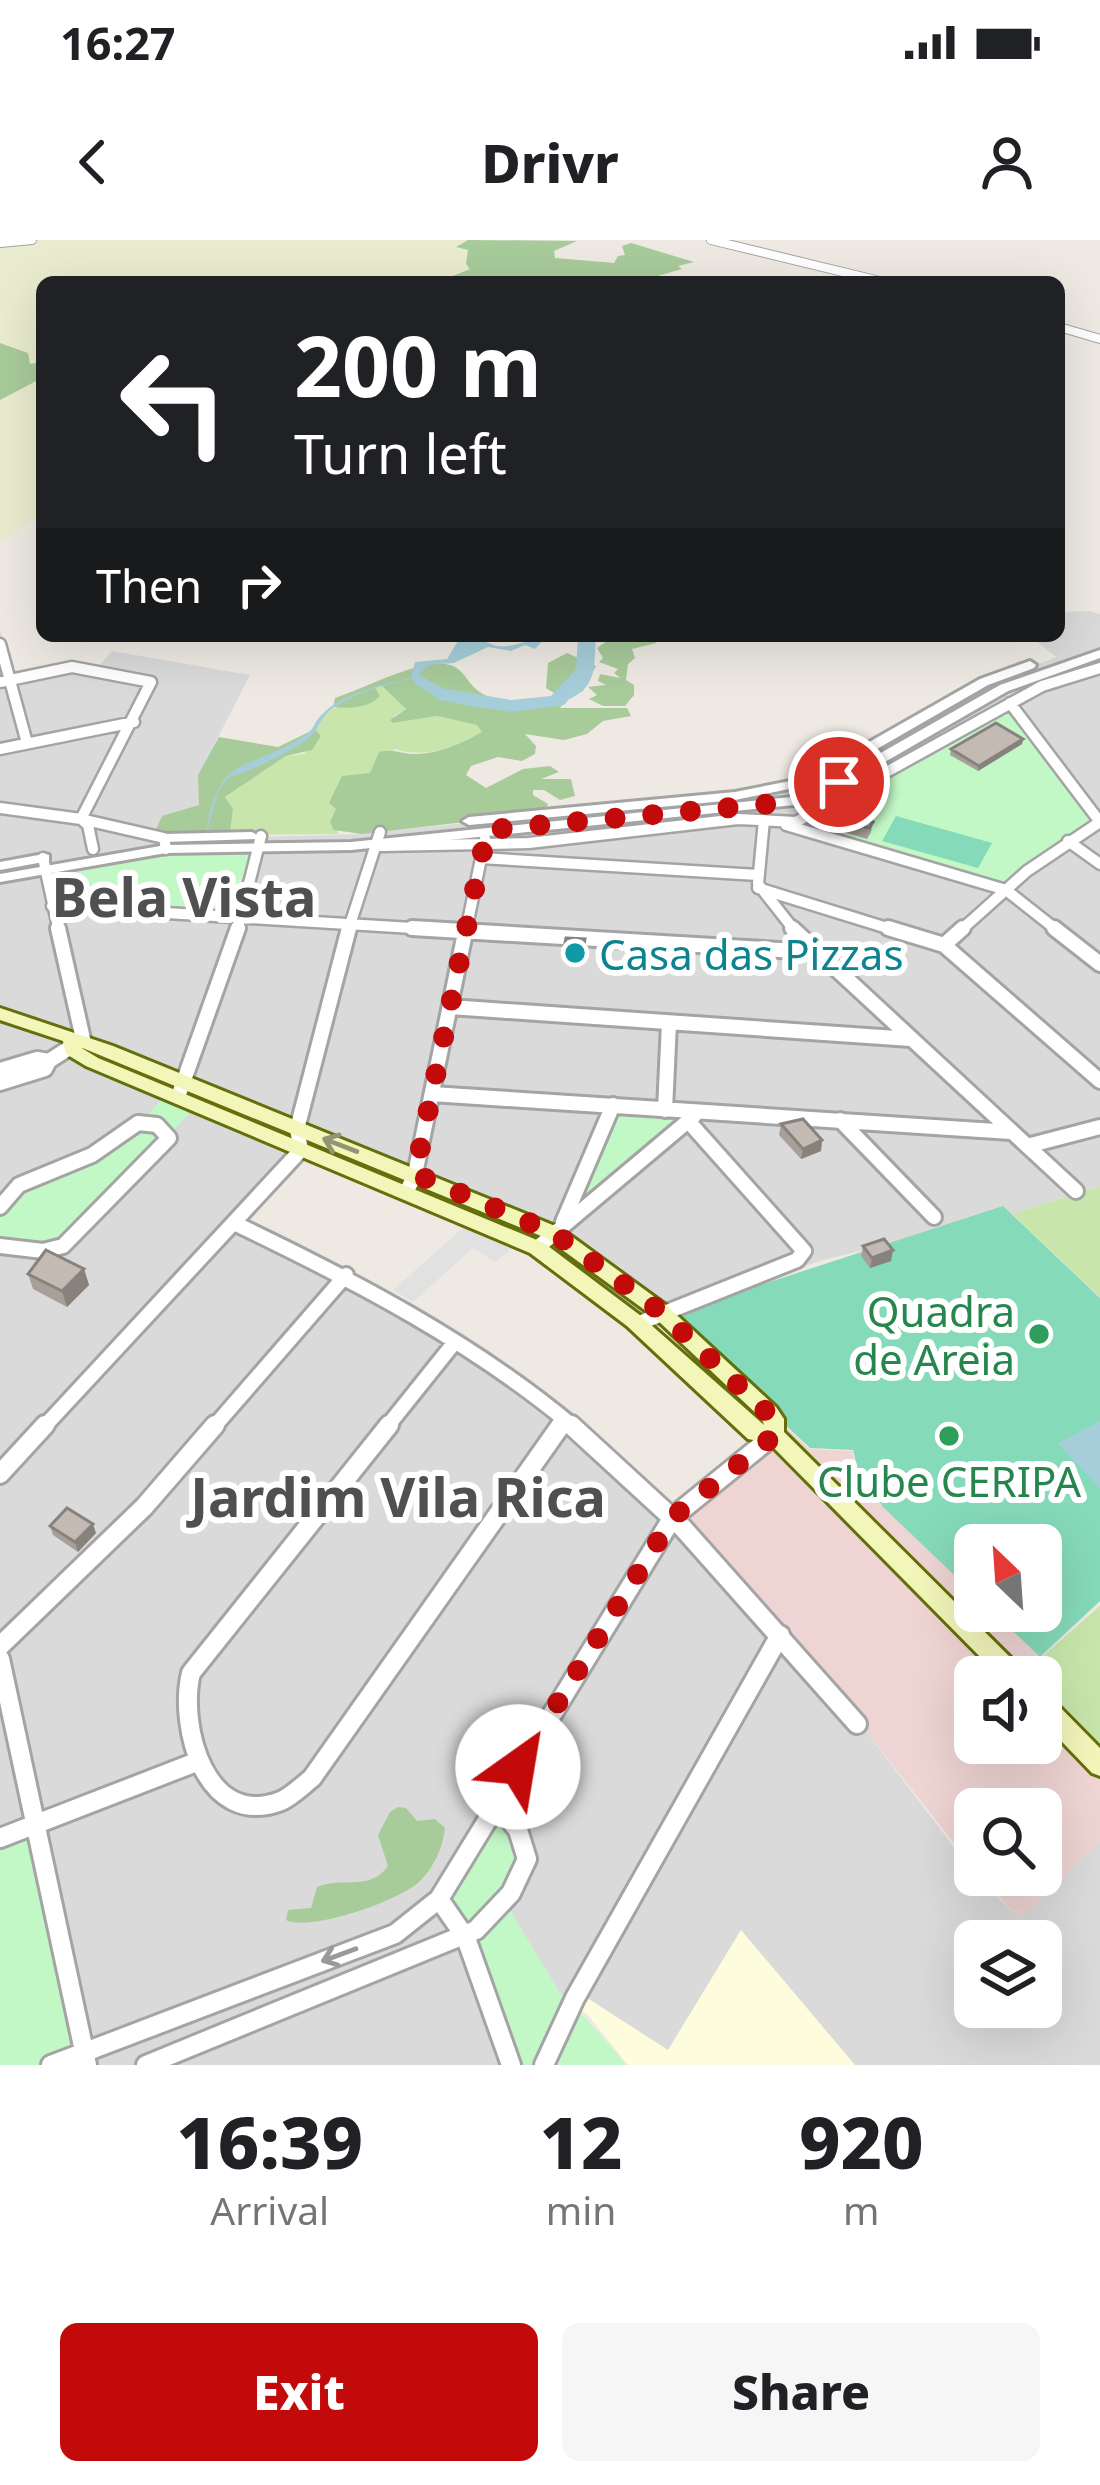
<!DOCTYPE html>
<style>
body{margin:0;font-family:"Noto Sans",sans-serif;background:#f6f6f6;color:#202124;height:100vh;display:flex;flex-direction:column;font-size:45px;white-space:nowrap}
*{box-sizing:border-box;margin:0}
p{font-size:39px;color:#757577}
.icon{flex:none;width:66px;height:66px;fill:none;stroke:currentColor;stroke-width:2;stroke-linecap:round;stroke-linejoin:round}
.map{position:relative;height:1825px;overflow:hidden}
.panel{display:flex;flex-direction:column;background:#fff;flex:1}
.panel>*{flex:none}
.hud{position:absolute;left:36px;top:36px;width:1029px;height:366px;border-radius:18px;box-shadow:0 12px 48px #0002;background:#202124;color:#fff;overflow:hidden}
.needle{width:78px;rotate:335deg}
.buttons{position:absolute;left:954px;top:1284px;display:grid;gap:24px}
.buttons a{display:grid;place-items:center;width:108px;height:108px;border-radius:18px;background:#fff;box-shadow:0 12px 48px #0002;font-size:60px}
.pin{position:absolute;display:grid;place-items:center;width:102px;height:102px;color:#fff;margin:-51px;border:6px solid #fff;border-radius:50%;box-shadow:0 3px 12px #0007}
.me{position:absolute;width:132px;margin:-66px;rotate:32deg;stroke-linejoin:round;filter:drop-shadow(0 0 9px #0008)}
.turn{display:flex;align-items:center;gap:42px;height:252px;padding:0 60px;font-size:54px}
.turn .icon{width:156px;height:156px;stroke-width:2.5}
.turn b{display:block;font-size:84px;line-height:102px}
.then{display:flex;align-items:center;height:114px;padding:0 60px;background:#0003;gap:24px;font-size:45px}
.eta{display:flex;justify-content:space-evenly;align-items:center;height:204px;text-align:center}
.eta b{font-size:72px;font-weight:800;line-height:84px}
.cta{display:flex;gap:24px;margin-top:auto;padding:24px 60px}
.cta a{flex:1;height:138px;border-radius:18px;background:#c10a09;color:#fff;font-size:48px;font-weight:800;line-height:138px;text-align:center}
.cta a+a{background:#f6f6f6;color:#202124}
.status{display:flex;justify-content:space-between;align-items:center;height:84px;padding:0 60px;background:#fff;direction:ltr}
.status svg{height:33px;fill:currentColor}
header{display:flex;justify-content:space-between;align-items:center;height:156px;padding:0 60px;background:#fff;font-size:54px;font-weight:800}
.map>svg:first-child{display:block}
.residential{fill:#dbdada;fill-rule:evenodd}
.commercial{fill:#eed4d3}
.education{fill:#fdfddd}
.farmland{fill:#eaeccf}
.grass{fill:#c8e6ab}
.forest{fill:#a8cb9a}
.park{fill:#c2f7c6}
.pitch{fill:#85dab9}
.parking{fill:#e1e1e1}
.water{fill:#a6ceda}
.lines{fill:none;stroke-linecap:round;stroke-linejoin:round}
.river{fill:#a6ceda;fill-rule:evenodd}
.minor-far3-casing{stroke:#a4a4a4;stroke-width:10}
.minor-far2-casing{stroke:#a4a4a4;stroke-width:15}
.minor-far1-casing{stroke:#a4a4a4;stroke-width:20}
.minor-casing{stroke:#a4a4a4;stroke-width:24}
.tertiary-casing{stroke:#a4a4a4;stroke-width:6}
.secondary-casing{stroke:#636f0a;stroke-width:6}
.minor-far3{stroke:#fff;stroke-width:8}
.minor-far2{stroke:#fff;stroke-width:10}
.minor-far1{stroke:#fff;stroke-width:14}
.minor{stroke:#fff;stroke-width:18}
.tertiary{fill:#fff;fill-rule:evenodd}
.secondary{fill:#f3f6b9;fill-rule:evenodd}
.wall{fill:#a7a09a}
.shaded-wall{fill:#88827d}
.building{fill:#c2bab3;stroke:#88827d;stroke-width:3}
.oneway{stroke:#939473}
.oneway2{stroke:#999}
.route{stroke:#c10a09;stroke-width:21;stroke-dasharray:0 37.8}
.culture-dot{fill:#0f9aa8;stroke:#fff;stroke-width:4.5}
.leisure-dot{fill:#2e9e5b;stroke:#fff;stroke-width:4.5}
.labels{text-anchor:middle;dominant-baseline:central;stroke-width:12;stroke-linejoin:round;paint-order:stroke}
.culture-label{font-size:42px;fill:#0d838f;stroke:#fff;text-anchor:start}
.leisure-label{font-size:42px;fill:#27864d;stroke:#fff;text-anchor:end}
.district-label{font-size:54px;font-weight:bold;fill:#505050;stroke:#fff}
</style>
<div class="status"><b>16:27</b><svg viewBox="0 0 49 12"><path d="M0 12V9h3v3zM5 12V6h3v6zM10 12V3h3v9zM15 12V0h3v12zM26 1h20v11H26zM47 4h2v5h-2z"/></svg></div>
<header><svg class="icon" aria-label="back" viewBox="0 0 24 24"><path d="M15 5l-7 7 7 7"/></svg>Drivr<svg class="icon" aria-label="person" viewBox="0 0 24 24"><circle cx="12" cy="8" r="4"/><path d="M4 21q1-7 8-7t8 7"/></svg></header>
<div class="map">
<svg width="1100" height="1825" viewBox="0 0 1100 1825">
<rect width="100%" height="100%" fill="#eeeae3"/>
<path class="residential" d="M1090,371L1100,374V946L1012,974L823,1020L667,1073L639,1088L537,1010L302,912L237,986L344,1035L562,1173L859,1482L975,1635L1019,1678L1100,1601V1825H855L741,1691L668,1811L582,1755L574,1766L561,1755L506,1664L495,1561L517,1825H0V389L12,437L97,428L112,411L250,435L216,501L217,508L206,520L199,565L162,577L243,675L262,597L362,594L733,554L793,539L936,465L1056,417L1030,396H1059V372ZM975,1701H1041V1767H975Z"/>
<path class="commercial" d="M786,1187L809,1209L852,1211L862,1256H876L975,1355V1371H992L1041,1418L1023,1437H975V1503H1041V1455L1100,1517V1601L1019,1678L979,1635H1041V1569H975V1630L859,1482L677,1276Z"/>
<path class="education" d="M741,1690L855,1825H628L587,1774L574,1766L581,1754L668,1810Z"/>
<path class="farmland" d="M0,0H468L457,7L468,10L466,23L471,29L438,42H42V276L0,302Z"/>
<path class="grass" d="M381,445L406,469L394,476L393,483L437,476L478,485L483,492C456,507 425,519 395,509L370,533L337,547L338,594L228,595L232,575L224,558L286,516L304,514L321,496L315,489C325,463 356,462 380,456L375,447Z
M1100,946V1057L1012,974Z
M1100,1366V1517L1041,1455V1437L1021,1435Z"/>
<path class="forest" d="M468,0L577,1L554,11L555,18L614,23L618,16L625,15L622,6L631,3L694,22L678,26L682,29L658,36L672,42H438L470,29L466,24L468,10L456,7Z
M0,103L28,113L30,124L42,122V138L0,160Z
M592,396H656V403L632,409L635,418L628,424L626,440L634,445V455L625,466H603L589,459L597,455L588,447L606,445L598,441L600,434L620,438L614,433L618,429L599,422L603,418L597,408L607,401Z
M567,413L596,426L583,451L565,460L560,468H627L631,476L603,481L587,494L564,500L525,494L536,506L535,514L522,521L498,517L471,526L466,535L486,548L523,529L550,526L559,532L541,539H571L575,556L560,560L544,550H533V555L548,564L543,573L362,594L334,590L330,582L336,569L329,563L342,536L370,533L379,512C394,508 403,515 417,514C440,513 463,503 482,492L477,485L437,476L393,483L390,480L406,469L381,445L375,447L380,456C369,468 349,469 333,467L335,458C365,449 434,410 458,429C468,437 470,447 483,454C496,461 506,456 518,465L547,463L559,456L546,448L548,423Z
M315,489L321,496L312,510L286,516L225,557L233,569L228,607L158,610L154,594L162,576L199,565L198,535L219,497L278,507Z
M398,1567L406,1568L417,1581L435,1579L445,1588C443,1607 435,1625 421,1640C401,1661 309,1692 286,1680L288,1670L311,1668L317,1647C343,1636 369,1652 388,1626L378,1595L390,1572Z"/>
<path class="park" d="M1009,466L1096,581L1005,648L791,585L948,504Z
M259,607L243,674L52,666L45,630L158,610Z
M165,856L194,869L58,1007L0,1004V969L15,950L140,884Z
M618,869L694,876L563,980Z
M496,1569L521,1610L519,1634L467,1691L443,1658Z
M31,1588L80,1810L43,1825H0V1600Z
M506,1664L561,1755C583,1774 605,1799 626,1825H517L470,1699Z"/>
<path class="pitch" d="M896,576L992,603L978,628L882,601Z
M1003,966L1100,1058V1361L1040,1417L992,1371H1041V1305H975V1355L883,1267L875,1254L864,1255L853,1210L810,1208L668,1075Z"/>
<path class="parking" d="M464,987L511,1009L495,1022L473,1008L413,1062L393,1050Z"/>
<path class="water" d="M461,396H480C499,417 523,400 547,396L535,409L525,405L511,411L488,407L454,423L429,425L419,434C459,462 507,473 557,461L565,443L585,429L588,416L578,411L579,396H591C594,414 598,435 584,449C552,482 439,473 412,439C384,444 356,453 333,468C321,476 319,488 311,496C297,509 245,534 229,537L218,551L206,596C216,509 252,533 307,494C312,491 314,484 318,479C336,455 383,444 411,438L415,422L447,419Z
M1100,1181V1249L1058,1203Z"/>
<g class="lines">
<path class="river" d="M578,396H596L594,430L564,465L511,472L440,460L431,454L440,448L511,460L551,456L576,429Z"/>
<defs>
<path id="minor-far3" d="M711,0L884,42
M0,3L32,0
M1059,87L1100,99"/>
<path id="minor-far2" d="M0,404L27,503
M0,442L72,427L151,442L81,579L88,585L93,609
M1010,463L1100,582
M0,509L134,482
M0,568L81,579L164,598L166,609
M764,580L758,644L795,691
M786,585L1006,650L1058,691
M1068,601L1100,624
M381,606L529,603L738,579L796,582L1042,446L1100,428
M43,618L59,691
M481,618L758,635
M758,648L897,691
M52,666L461,691
M237,691L261,596
M348,691L380,592
M466,691L485,599
M960,691L1027,631L1100,582"/>
<path id="minor-far1" d="M412,688L813,712
M792,688L1076,951
M888,688L944,705L1100,841
M1054,688L1100,724
M944,705L963,688
M450,767L911,799
M0,830L37,819L49,821
M0,843L45,829L49,821L83,799L58,688
M432,854L1011,892
M178,857L238,688
M665,870L669,783
M840,880L934,977
M1027,906L1100,887
M407,951L415,934L466,688
M0,967L19,945L92,915L138,883L157,885L169,898L63,1006L43,1011L0,1006
M563,982L613,865
M236,984C355,1041 474,1103 575,1188
M537,1008L694,876
M637,1084L797,1020L804,1011L689,882
M43,1188L301,910L297,889L349,688
M213,1188L346,1035
M386,1188L454,1103
M559,1188L565,1180"/>
<path id="minor" d="M389,1185L191,1433C178,1487 206,1590 281,1561C292,1556 303,1545 312,1538L561,1185
M571,1185L682,1287L857,1484
M0,1234L45,1185
M0,1406L144,1267L215,1185
M0,1419L87,1825
M0,1598L199,1521
M439,1659L466,1698L511,1825
M51,1825L395,1694L439,1659L673,1277L774,1195
M146,1825L476,1690L511,1653L527,1619L518,1590L495,1562
M544,1825L575,1758L780,1395"/>
<path id="tertiary" d="M1100,410V418L1008,451L831,553L794,565L351,610L166,613L0,642V634L166,605L351,602L792,557L821,547L1000,445Z
M1030,421L1036,425L1034,428L988,445L837,532L799,547L735,560L469,585L462,581L469,577L735,552L790,541L827,526L980,439Z
M252,592L259,596L257,599L164,602L157,598L164,594Z
M44,614L49,615V621L0,630V622Z"/>
<path id="secondary" d="M0,768L113,806L560,988L667,1066L776,1167L784,1179V1192L1023,1430L1026,1437H1000L769,1203L748,1199L627,1086L530,1013L86,826L66,814L63,801L0,780ZM80,807L546,998L653,1076L762,1179L764,1185L641,1076L544,1003L98,818Z
M1041,1453L1049,1456L1100,1508V1536L1092,1533L1041,1480Z"/>
</defs>
<use href="#minor-far3" class="minor-far3-casing"/>
<use href="#minor-far2" class="minor-far2-casing"/>
<use href="#minor-far1" class="minor-far1-casing"/>
<use href="#minor" class="minor-casing"/>
<use href="#tertiary" class="tertiary-casing"/>
<use href="#secondary" class="secondary-casing"/>
<use href="#minor-far3" class="minor-far3"/>
<use href="#minor-far2" class="minor-far2"/>
<use href="#minor-far1" class="minor-far1"/>
<use href="#minor" class="minor"/>
<use href="#tertiary" class="tertiary"/>
<use href="#secondary" class="secondary"/>
</g>
<path class="wall" d="M1023,499L1022,504L978,531L950,515L951,509Z
M841,580L873,582L871,592L867,599L840,591Z
M585,699L583,721L564,719V708Z
M781,884L822,900L821,911L801,919L779,895Z
M863,1006L891,1021L870,1028L861,1016Z
M84,1029L89,1045L67,1067L33,1049L28,1034Z
M50,1286L96,1293L78,1312L53,1295Z"/>
<path class="shaded-wall" d="M1023,499L1022,504L978,531L979,526Z
M822,900L821,911L801,919L803,909Z
M893,1010L891,1021L870,1028L872,1018Z
M84,1029L89,1045L67,1067L62,1051Z
M93,1284L96,1293L78,1312L75,1302Z"/>
<path class="building" d="M996,483L1023,499L979,526L951,509Z
M845,574L873,582L869,588L841,580Z
M566,698L585,699L583,710L564,708Z
M803,879L822,900L803,909L781,884Z
M884,999L893,1010L872,1018L863,1006Z
M46,1010L84,1029L62,1051L28,1034Z
M67,1268L93,1284L75,1302L50,1286Z"/>
<defs><path id="oneway-shaft" d="M-6 0H5M1.5-3L5.5 0L1.5 3" fill="none" stroke-width="1.6" stroke-linecap="round" stroke-linejoin="round" transform="scale(3)"/></defs>
<use class="oneway" href="#oneway-shaft" transform="translate(340 905) rotate(-159)"/>
<use class="oneway2" href="#oneway-shaft" transform="translate(339 1715) rotate(160)"/>
<g class="lines">
<path class="route" d="M518,1527L673,1277L775,1195L774,1179L660,1071L554,993L415,934L487,590L779,563L803,559L839,542"/>
</g>
<circle class="culture-dot" cx="575" cy="713" r="12"/>
<g class="leisure-dot">
<circle cx="1039" cy="1094" r="12"/>
<circle cx="949" cy="1196" r="12"/>
</g>
<g class="labels">
<g class="culture-label">
<text x="599" y="713">Casa das Pizzas</text>
</g>
<g class="leisure-label">
<text x="1015" y="1070">Quadra<tspan x="1015" dy="48">de Areia</tspan></text>
<text x="949" y="1240" text-anchor="middle">Clube CERIPA</text>
</g>
<g class="district-label">
<text x="184" y="656">Bela Vista</text>
<text x="398" y="1256">Jardim Vila Rica</text>
</g>
</g>
</svg>
<div class="buttons">
<a><svg class="needle" viewBox="-14 -14 28 28"><path d="M0-13l5 13h-10z" fill="#e53935"/><path d="M0 13l5-13h-10z" fill="#757577"/></svg></a>
<a><svg class="icon" aria-label="sound" viewBox="0 0 24 24"><path d="M4 9h4l5-4v14l-5-4H4zM17 9q2 3 0 6"/></svg></a>
<a><svg class="icon" aria-label="search" viewBox="0 0 24 24"><circle cx="10" cy="10" r="6"/><path d="M15 15l6 6"/></svg></a>
<a><svg class="icon" aria-label="layers" viewBox="0 0 24 24"><path d="M12 4l9 5-9 5-9-5zM3 14l9 5 9-5"/></svg></a>
</div>
<div class="pin" style="left:839px;top:542px;background:#d93025"><svg class="icon" aria-label="arrive" viewBox="0 0 24 24"><path d="M6 21V4h12l-3 4 3 4H6"/></svg></div>
<svg class="me" style="left:518px;top:1527px" viewBox="-20 -20 40 40"><circle r="19" fill="#fff"/><path d="M0-13L10 11 0 6-10 11z" fill="#c10a09"/></svg>
<div class="hud">
<div class="turn"><svg class="icon" aria-label="left" viewBox="0 0 24 24"><path d="M17 20v-9H6M10 6l-5 5 5 5"/></svg><div><b>200 m</b>Turn left</div></div>
<div class="then">Then<svg class="icon" aria-label="right" viewBox="0 0 24 24"><path d="M7 20v-9h11M14 6l5 5-5 5"/></svg></div>
</div>
</div>
<section class="panel">
<div class="eta">
<div><b>16:39</b><p>Arrival</p></div>
<div><b>12</b><p>min</p></div>
<div><b>920</b><p>m</p></div>
</div>
<div class="cta"><a>Exit</a><a>Share</a></div>
</section>
